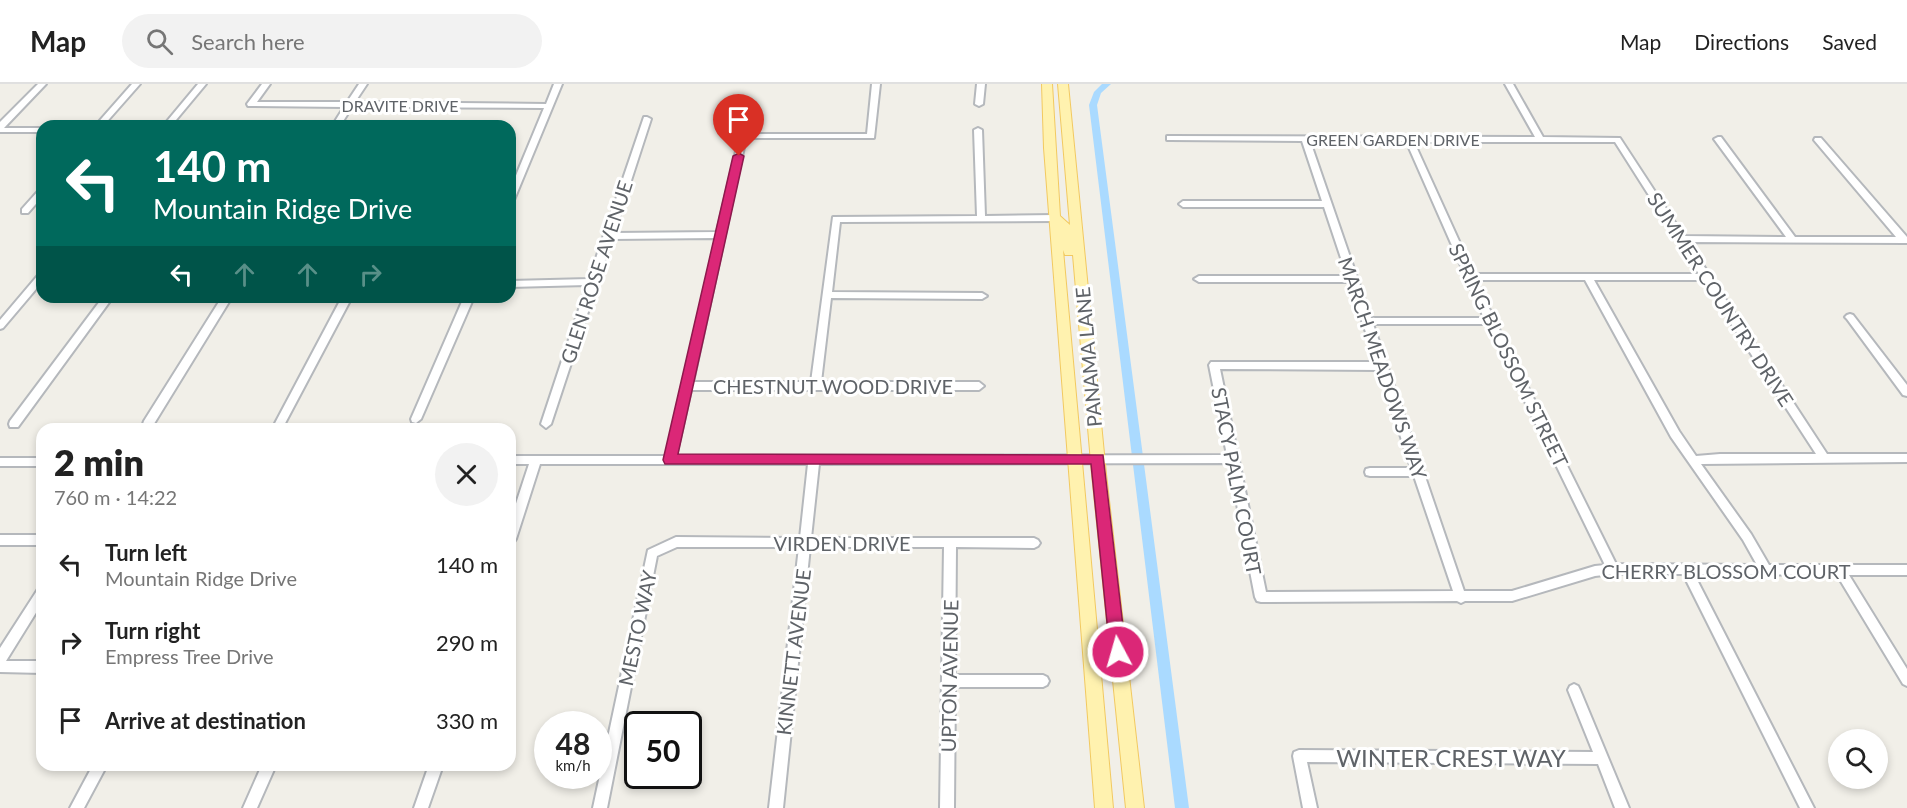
<!DOCTYPE html>
<meta charset="utf-8">
<style>
body{margin:0;font-family:Lato,sans-serif;background:#f2f2f2;color:#222;height:100vh;display:flex;flex-direction:column;font-size:22px;white-space:nowrap}
*{box-sizing:border-box;margin:0}
p{font-size:20px;color:#767676}
.icon{flex:none;width:33px;height:33px;fill:none;stroke:currentColor;stroke-width:2;stroke-linecap:round;stroke-linejoin:round}
.map{position:relative;flex:1;overflow:hidden}
.side{position:absolute;left:36px;top:339px;width:480px;height:348px;display:flex;flex-direction:column;background:#fff;border-radius:18px;box-shadow:0 3px 9px #0003}
.side>*{flex:none}
.banner{position:absolute;left:36px;top:36px;width:480px;height:183px;border-radius:18px;box-shadow:0 3px 9px #0003;background:#00695c;color:#fff;overflow:hidden}
.fabs{position:absolute;left:1828px;top:645px;display:grid;gap:12px}
.fabs a{display:grid;place-items:center;width:60px;height:60px;border-radius:50%;background:#fff;box-shadow:0 3px 9px #0003;font-size:30px}
.speed{position:absolute;left:534px;top:627px;display:flex;gap:12px;font-size:30px;font-weight:700;text-align:center}
.speed>*{display:grid;place-content:center;width:78px;height:78px;border-radius:50%;background:#fff;box-shadow:0 3px 9px #0003;line-height:1}
.speed small{font-size:15px;font-weight:400}
.speed .limit{border:3px solid #111;border-radius:9px;background:#fff;color:#111}
.pin{position:absolute;display:grid;place-items:center;width:51px;height:51px;color:#fff;margin:-62px -26px;border-radius:50% 50% 50% 0;rotate:-45deg;box-shadow:0 0 6px #0007}
.pin .icon{rotate:45deg}
.me{position:absolute;width:66px;margin:-33px;rotate:354deg;stroke-linejoin:round;filter:drop-shadow(0 0 4px #0008)}
.turn{display:flex;align-items:center;gap:21px;height:126px;padding:0 18px;font-size:27px}
.turn .icon{width:78px;height:78px;stroke-width:2.5}
.turn b{display:block;font-size:42px;line-height:51px}
.lanes{display:flex;align-items:center;height:57px;padding:0 18px;background:#0003;justify-content:center;gap:30px;direction:ltr}
.lanes .off{opacity:.35}
.round{display:grid;place-items:center;flex:none;width:63px;height:63px;border-radius:32px;background:#f2f2f2}
.head{display:flex;align-items:center;justify-content:space-between;height:102px;padding:0 18px}
h1{font-size:36px;font-weight:800;line-height:45px}
ul{padding:0;list-style:none}
li{display:flex;align-items:center;gap:18px;height:78px;padding:0 18px}
li div{flex:1}
li b{display:block;font-size:22px}
li em{font-style:normal}
header{display:flex;align-items:center;gap:36px;box-sizing:border-box;height:84px;padding:0 30px;background:#fff;border-bottom:2px solid #e0e0e0}
header strong{font-size:28px}
nav{display:flex;gap:33px;margin-inline-start:auto;font-size:21px}
.search{width:420px;height:54px;background:#f2f2f2;display:flex;align-items:center;gap:15px;box-sizing:border-box;padding:0 21px;border-radius:33px;color:#767676;font-size:22px}
.map>svg:first-child{display:block}
.lines{fill:none;stroke-linecap:round;stroke-linejoin:round}
.canal{fill:#aadaff;fill-rule:evenodd}
.minor-casing{stroke:#b5b8bc;stroke-width:4}
.major-casing{stroke:#f2c960;stroke-width:2}
.minor{fill:#fff;fill-rule:evenodd}
.major{fill:#fff2af;fill-rule:evenodd}
.route{fill:#db2777;stroke:#8e194d;stroke-width:1.5}
.labels{text-anchor:middle;dominant-baseline:central;stroke-width:6;stroke-linejoin:round;paint-order:stroke}
.far-street-label{font-size:16px;fill:#5f6368;stroke:#fff}
.street-label{font-size:20px;fill:#5f6368;stroke:#fff}
.near-street-label{font-size:24px;fill:#5f6368;stroke:#fff}
</style>
<header>
<strong>Map</strong>
<div class="search"><svg class="icon" aria-label="search" viewBox="0 0 24 24"><circle cx="10" cy="10" r="6"/><path d="M15 15l6 6"/></svg>Search here</div>
<nav><a>Map</a><a>Directions</a><a>Saved</a></nav>
</header>
<div class="map">
<svg width="1907" height="724" viewBox="0 0 1907 724">
<rect width="100%" height="100%" fill="#f1efe8"/>
<g class="lines">
<path class="canal" d="M1102,0H1111L1101,9L1097,21L1189,724H1175L1089,21L1094,8Z"/>
<defs>
<path id="minor" d="M38,0H46L4,44H42V48H0V38Z
M132,0H140L103,42H95Z
M198,0H206L171,42H163Z
M262,0H270L257,18H347L359,0H367L355,18L546,20L554,0H562L514,116L510,119V106L544,24L352,23L340,42H332L344,23L248,22L247,20Z
M872,0H880L874,54H746L693,298H811L833,133L977,132L974,46L978,44L982,46L985,132L1055,131L1059,134L1055,137L840,138L832,208L982,209L987,212L982,215L831,214L821,298H979L984,302L979,306H691L676,372L1227,371L1209,281L1211,278H1376L1349,198H1199L1194,195L1199,192H1347L1324,123H1183L1179,120L1183,117H1322L1302,57L1170,56H1167V52L1535,53L1505,0H1513L1543,53L1620,54L1684,152L1786,153L1714,55L1718,53H1721L1795,153H1896L1814,56L1815,54H1821L1907,153V159L1688,158L1827,370H1907V378L1701,380L1751,450L1769,481H1907V491H1849L1907,585V602L1903,600L1837,491L1694,490L1814,724H1800L1683,490H1613L1595,492L1512,517H1465L1461,519L1457,517L1261,518L1257,517L1255,513L1229,379L819,380L811,454H1034L1038,456L1040,459L1038,462L1034,464L956,463L955,591H1043L1047,593L1049,597L1047,601L1043,603H955L954,724H940L944,463H810L783,724H769L799,463H677L657,472L607,724H593L648,466L676,453L800,454L808,380H540L516,455L514,458L510,460V438L529,380H510V372H666L716,154L612,155L551,340L546,344L541,340L587,201L510,203V197L589,195L644,33H647L651,35L614,149L717,148L740,50H867ZM1310,57H1406L1484,234H1371ZM1414,58H1615L1699,190H1474ZM1476,196H1585L1671,353L1743,456L1757,481L1616,480L1495,237ZM1594,196H1703L1816,370H1720L1696,372L1679,347ZM1373,240H1487L1605,481L1595,482L1512,507H1464ZM1220,285L1379,286L1411,384H1370L1366,385L1365,388L1366,391L1370,392H1414L1453,507L1266,508Z
M977,0H985L983,20L979,22L975,20Z
M42,105V113L28,129H22V125L39,106Z
M42,189V198L3,244L0,245V236L39,190Z
M103,213H113L18,343H10L9,340L10,337Z
M222,213H232L152,343H144L143,340L144,337Z
M342,213H352L282,345H272Z
M464,213H474L421,335L416,339L412,338L411,335Z
M1850,230L1853,231L1907,301V312L1903,311L1847,235L1845,233L1847,231Z
M0,374H42V382H0Z
M0,451H42V461H0Z
M42,504V519L6,577H42V589L0,588V564L38,505Z
M1574,600L1578,602L1580,606L1629,724H1615L1598,680L1307,678L1317,724H1303L1293,672L1294,668L1299,666L1593,668L1568,606L1570,602Z
M93,681H107L84,724H70Z
M262,681H276L257,724H243Z
M429,681H443L428,724H414Z"/>
<path id="major" d="M1042,0H1052L1060,132L1070,141L1058,0H1068L1106,390L1144,724H1126L1092,390L1073,171H1065L1063,166L1113,724H1095L1044,64Z"/>
</defs>
<use href="#minor" class="minor-casing"/>
<use href="#major" class="major-casing"/>
<use href="#minor" class="minor"/>
<use href="#major" class="major"/>
</g>
<path class="route" d="M739,69L744,72L678,370L1103,371L1126,568L1124,573L1118,575L1113,573L1110,568L1091,380H665L663,376L733,72Z"/>
<g class="labels">
<g class="far-street-label">
<text x="400" y="21">DRAVITE DRIVE</text>
<text x="1393" y="55">GREEN GARDEN DRIVE</text>
</g>
<g class="street-label">
<text transform="translate(596 188) rotate(-72)">GLEN ROSE AVENUE</text>
<text transform="translate(1721 215) rotate(57)">SUMMER COUNTRY DRIVE</text>
<text transform="translate(1509 271) rotate(64)">SPRING BLOSSOM STREET</text>
<text transform="translate(1088 273) rotate(-95)">PANAMA LANE</text>
<text transform="translate(1383 284) rotate(71)">MARCH MEADOWS WAY</text>
<text x="833" y="302">CHESTNUT WOOD DRIVE</text>
<text transform="translate(1237 397) rotate(79)">STACY PALM COURT</text>
<text x="842" y="459">VIRDEN DRIVE</text>
<text x="1726" y="487">CHERRY BLOSSOM COURT</text>
<text transform="translate(637 544) rotate(-78)">MESTO WAY</text>
<text transform="translate(793 568) rotate(-83)">KINNETT AVENUE</text>
<text transform="translate(949 592) rotate(-89)">UPTON AVENUE</text>
</g>
<g class="near-street-label">
<text x="1451" y="673">WINTER CREST WAY</text>
</g>
</g>
</svg>
<div class="fabs">
<a><svg class="icon" aria-label="search" viewBox="0 0 24 24"><circle cx="10" cy="10" r="6"/><path d="M15 15l6 6"/></svg></a>
</div>
<div class="speed"><div>48<small>km/h</small></div><div class="limit">50</div></div>
<div class="pin" style="left:739px;top:72px;background:#d93025"><svg class="icon" aria-label="arrive" viewBox="0 0 24 24"><path d="M6 21V4h12l-3 4 3 4H6"/></svg></div>
<svg class="me" style="left:1118px;top:568px" viewBox="-20 -20 40 40"><circle r="17" fill="#db2777" stroke="#fff" stroke-width="3"/><path d="M0-11L8 9 0 5-8 9z" fill="#fff"/></svg>
<div class="banner">
<div class="turn"><svg class="icon" aria-label="left" viewBox="0 0 24 24"><path d="M17 20v-9H6M10 6l-5 5 5 5"/></svg><div><b>140 m</b>Mountain Ridge Drive</div></div>
<div class="lanes"><svg class="icon" aria-label="left" viewBox="0 0 24 24"><path d="M17 20v-9H6M10 6l-5 5 5 5"/></svg><svg class="icon off" aria-label="ahead" viewBox="0 0 24 24"><path d="M12 20V5M6 11l6-6 6 6"/></svg><svg class="icon off" aria-label="ahead" viewBox="0 0 24 24"><path d="M12 20V5M6 11l6-6 6 6"/></svg><svg class="icon off" aria-label="right" viewBox="0 0 24 24"><path d="M7 20v-9h11M14 6l5 5-5 5"/></svg></div>
</div>
<section class="side">
<div class="head"><div><h1>2 min</h1><p>760 m · 14:22</p></div><a class="round"><svg class="icon" aria-label="close" viewBox="0 0 24 24"><path d="M6 6l12 12M18 6L6 18"/></svg></a></div>
<ul>
<li><svg class="icon" aria-label="left" viewBox="0 0 24 24"><path d="M17 20v-9H6M10 6l-5 5 5 5"/></svg><div><b>Turn left</b><p>Mountain Ridge Drive</p></div><em>140 m</em></li>
<li><svg class="icon" aria-label="right" viewBox="0 0 24 24"><path d="M7 20v-9h11M14 6l5 5-5 5"/></svg><div><b>Turn right</b><p>Empress Tree Drive</p></div><em>290 m</em></li>
<li><svg class="icon" aria-label="arrive" viewBox="0 0 24 24"><path d="M6 21V4h12l-3 4 3 4H6"/></svg><div><b>Arrive at destination</b></div><em>330 m</em></li>
</ul>
</section>
</div>
